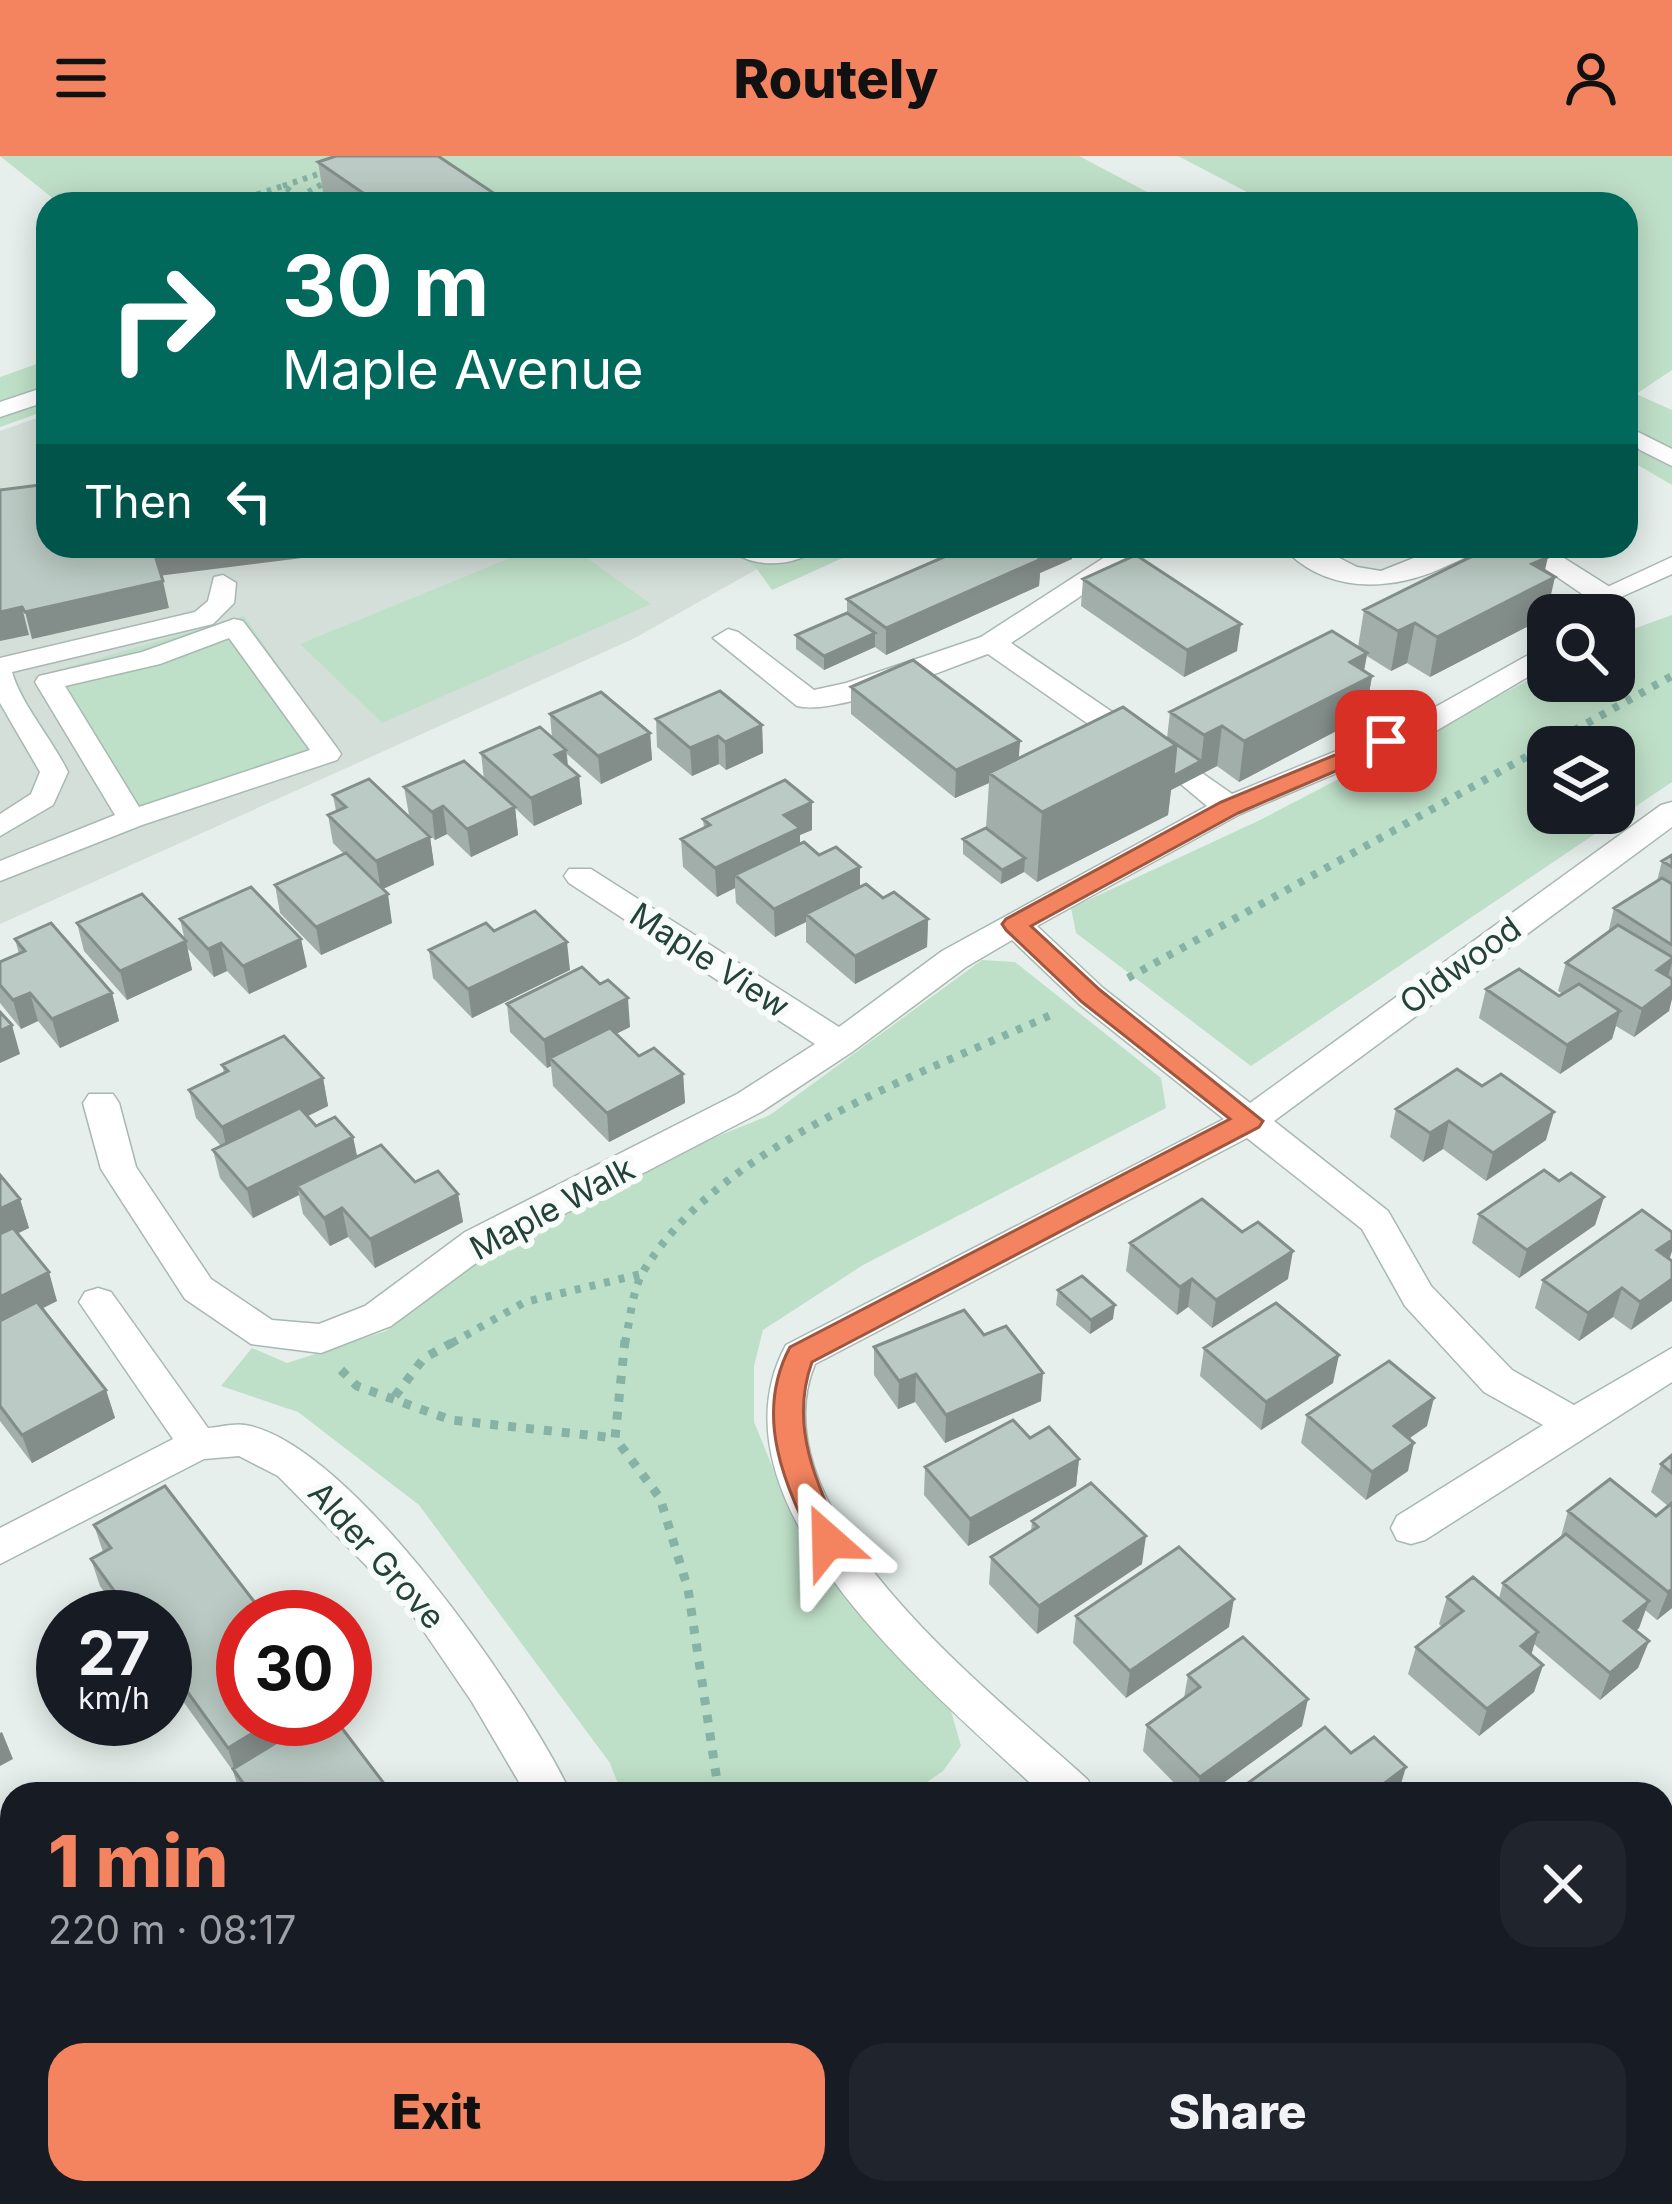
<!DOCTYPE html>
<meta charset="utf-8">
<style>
body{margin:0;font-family:Inter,sans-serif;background:#20242c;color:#f1f3f6;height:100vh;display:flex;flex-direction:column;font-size:45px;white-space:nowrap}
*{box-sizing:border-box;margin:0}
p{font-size:39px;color:#9ea1a6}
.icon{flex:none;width:66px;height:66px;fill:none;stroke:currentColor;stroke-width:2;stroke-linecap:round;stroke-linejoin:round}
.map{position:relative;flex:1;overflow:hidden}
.panel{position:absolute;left:0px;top:1626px;width:1674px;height:423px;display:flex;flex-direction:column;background:#171b24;border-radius:36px 36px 0 0;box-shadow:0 6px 30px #0003}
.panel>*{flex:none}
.banner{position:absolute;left:36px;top:36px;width:1602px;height:366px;border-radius:36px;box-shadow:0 6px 30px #0003;background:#00695c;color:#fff;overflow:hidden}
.tools{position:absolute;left:1527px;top:438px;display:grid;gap:24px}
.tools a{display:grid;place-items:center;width:108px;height:108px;border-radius:24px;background:#171b24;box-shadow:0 6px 30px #0003;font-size:60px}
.speed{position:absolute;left:36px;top:1434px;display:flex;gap:24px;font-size:60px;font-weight:700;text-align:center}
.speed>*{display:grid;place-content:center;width:156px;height:156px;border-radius:50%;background:#171b24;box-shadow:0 6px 30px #0003;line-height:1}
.speed small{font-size:30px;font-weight:400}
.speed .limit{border:18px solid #d22;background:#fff;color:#111}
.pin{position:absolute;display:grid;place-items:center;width:102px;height:102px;color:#fff;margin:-51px;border-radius:24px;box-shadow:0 6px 18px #0006}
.me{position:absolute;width:132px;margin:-66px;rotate:335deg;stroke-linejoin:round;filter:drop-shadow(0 0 9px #0008)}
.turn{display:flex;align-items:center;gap:42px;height:252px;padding:0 48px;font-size:54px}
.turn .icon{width:156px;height:156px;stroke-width:2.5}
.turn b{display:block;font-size:84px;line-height:102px}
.then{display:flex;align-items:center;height:114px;padding:0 48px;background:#0003;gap:24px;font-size:45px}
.round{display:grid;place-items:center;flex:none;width:126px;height:126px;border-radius:36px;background:#20242c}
.headline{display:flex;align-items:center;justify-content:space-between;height:204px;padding:0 48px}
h1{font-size:72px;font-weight:800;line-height:90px;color:#f4845f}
.primary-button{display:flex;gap:24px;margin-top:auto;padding:24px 48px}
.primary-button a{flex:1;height:138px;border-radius:36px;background:#f4845f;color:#111;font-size:48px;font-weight:800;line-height:138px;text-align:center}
.primary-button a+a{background:#20242c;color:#f1f3f6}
header{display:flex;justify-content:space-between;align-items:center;height:156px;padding:0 48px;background:#f4845f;color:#111;font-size:54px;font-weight:800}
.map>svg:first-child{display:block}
.built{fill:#d4dfda}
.green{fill:#bfe0c8;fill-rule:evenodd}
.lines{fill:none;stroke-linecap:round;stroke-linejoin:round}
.lane-casing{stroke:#a8b8b2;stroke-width:3}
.street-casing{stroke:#a8b8b2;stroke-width:3}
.path-far2{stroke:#86b3a5;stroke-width:6;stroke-dasharray:4.5 6;stroke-linecap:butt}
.path-far1{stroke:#86b3a5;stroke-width:8;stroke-dasharray:6 9;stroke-linecap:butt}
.path{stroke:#86b3a5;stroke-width:9;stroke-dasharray:8 10;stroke-linecap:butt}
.lane{fill:#fff;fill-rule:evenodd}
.street{fill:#fff;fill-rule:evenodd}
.wall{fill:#a1aea9}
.shaded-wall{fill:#838d89}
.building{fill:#bbcac4;stroke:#838d89;stroke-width:3}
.route{fill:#f4845f;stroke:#9f563e;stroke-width:3}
.labels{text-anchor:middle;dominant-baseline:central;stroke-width:12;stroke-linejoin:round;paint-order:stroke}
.street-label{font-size:33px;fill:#24423a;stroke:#f7fbf9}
</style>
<header><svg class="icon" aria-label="menu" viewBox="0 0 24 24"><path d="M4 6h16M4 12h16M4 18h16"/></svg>Routely<svg class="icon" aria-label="person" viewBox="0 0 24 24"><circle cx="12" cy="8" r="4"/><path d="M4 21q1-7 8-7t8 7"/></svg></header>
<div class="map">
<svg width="1672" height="2048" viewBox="0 0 1672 2048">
<rect width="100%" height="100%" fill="#e6efeb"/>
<path class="built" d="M48,258V390H725L757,413L635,482L0,768V275Z"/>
<path class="green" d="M0,0H1079L1170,48H60Z
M1178,0H1672V214L1636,238L1672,254V329L1626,302V48H1270Z
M48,204V254L0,271V221Z
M540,390H570L651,448L382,567L300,488Z
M726,390H869L772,434L757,413Z
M1672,459V626L1251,910L1076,777L1071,752L1260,664L1548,514V525H1614V480ZM1548,591H1614V657H1548Z
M244,460L341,599L120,668L34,521Z
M982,804L1015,806L1161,922L1166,952L863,1109L763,1174L754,1210V1266L793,1361L831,1417L951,1555L961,1590L943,1615L910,1638H622L610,1607L419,1349L298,1256L221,1230L252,1192L287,1207L386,1175L496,1093L691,991L770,959Z
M1672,1896V2048H1566L1572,2042L1568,2037H1662V1904Z"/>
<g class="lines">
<defs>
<path id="lane" d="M48,230V245L0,261V246Z
M1626,270L1672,293V310L1626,287Z
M726,390H821C797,412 749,414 726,390Z
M1672,401V418L1612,445H1594L1590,439Z
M223,419L236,427L234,447L213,468L12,516C21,548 52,583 68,616L53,649L0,680V658L31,638L40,616L0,547V502L195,456L208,445L214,421Z
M234,463L243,465L337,592L341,598L337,604L142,669L0,725V705L115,659L35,526L39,520L142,496ZM229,482L310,594L139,651L65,530L160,508Z"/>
<path id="street" d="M1122,390H1155L1011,487L1149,581L1153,588L1149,595H1127L988,498C945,513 837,560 797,550L713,482L728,473L738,476L814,534L846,527L981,481Z
M1282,390H1316L1357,411L1381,415L1444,390H1481C1471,401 1454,406 1440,413C1388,436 1323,437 1282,390Z
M1512,390H1545L1613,433L1626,459L1614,467V459H1598L1591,444Z
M1548,488V509L1436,575L1240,658L1037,770L1103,832L1250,947L1661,649L1672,646V671L1274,965L1388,1055L1431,1130L1512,1214L1574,1249L1672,1192V1226L1425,1384L1411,1388L1397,1384L1391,1372L1397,1360L1543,1269L1484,1236L1405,1150L1362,1073L1247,982L815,1208C753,1356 994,1538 1088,1624L1094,1638H1042C940,1541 699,1350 786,1189L1224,963L1079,848L1012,784L966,811L852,896L761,956L491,1096L391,1170L321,1197L251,1188L185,1143L101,1013L83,947L89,938H113L119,947L136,1011L211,1123L272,1164L319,1168L365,1150L465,1076L737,938L815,888L569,727L564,720L569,713H591L839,871L942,795L1207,650L1176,624L1180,617H1202L1232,638L1414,563Z
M98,1132L111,1136L208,1272C220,1271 234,1267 245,1269C350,1286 527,1544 571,1638H526L472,1546L408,1452L278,1320L239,1300L204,1303L0,1408V1372L173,1283L79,1146L85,1136Z
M585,2037H635L632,2048H582Z
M716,2037H766L761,2048H711Z
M1381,2037H1435L1440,2048H1386Z"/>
</defs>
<use href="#lane" class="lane-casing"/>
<use href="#street" class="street-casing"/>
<path class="path-far2" d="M283,30L327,15
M299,41L330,24
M227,48L283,30L310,48"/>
<path class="path-far1" d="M1128,822L1672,520
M452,1187L525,1146L641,1118
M625,1187C630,1165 632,1135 643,1116C720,987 923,918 1055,857"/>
<path class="path" d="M625,1184L615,1282L660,1342L688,1433L719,1638
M341,1214L357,1230L451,1264L615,1282
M395,1240L424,1202L457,1184"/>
<use href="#lane" class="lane"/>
<use href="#street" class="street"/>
</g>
<path class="wall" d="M318,6L510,48H332L324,42Z
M969,390H1073L1072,403L1040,417L1039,430L886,499L875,491L824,514L796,493V479L847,457V443Z
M1545,415L1546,461L1430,521L1407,507L1391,515L1367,500L1364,515L1372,520L1365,560L1239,626L1217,610L1171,634L1168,659L1037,726L1024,716L1001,728L963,698V683L986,672L989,627L955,642L851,558V531L1020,585L1018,602L1167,582L1170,556L1358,491L1364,454Z
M1083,423L1237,495L1184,521L1081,450Z
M550,558L650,577L652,604L601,628L567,598L568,610L579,620L582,648L534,670L515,652L518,679L471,701L447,678L435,684L409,659L404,631L484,624L481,597L552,582Z
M656,563L762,569L763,597L726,614L719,608L692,620L657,591Z
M333,639L430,681L434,709L382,733L392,767L321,799L280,757L275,729L344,698L333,687L328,659L336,655Z
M812,646V674L800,679V688L860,731L928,763L927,791L855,828L806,786V766L775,781L736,747L735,732L717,741L683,711L681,683L704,672L703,663Z
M1672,699V823L1669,855L1634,881L1616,870L1612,883L1560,918L1479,862L1486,833L1559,840L1563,838L1558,835L1566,807L1608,777L1614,752L1657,725L1662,705Z
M180,763L307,811L249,838L227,815L214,821L187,792L192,814L127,844L84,795L77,767L185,785Z
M494,775L570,814L472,862L433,822L429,794Z
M15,783L112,837L119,865L60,892L38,865L21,873L0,847V806L19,798Z
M507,848L630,871L616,878L639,900L683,918L685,947L609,986L553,930L551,910L547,912L510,876Z
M222,909L323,922L328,950L308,960L316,970L353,981L357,1001L415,1026L458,1038L463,1066L375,1112L348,1081L330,1090L303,1058L299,1039L253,1062L220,1022L213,994L221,990L196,962L189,934L224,917Z
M1396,953L1546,984L1486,1025L1443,993L1423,1006L1390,981Z
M0,1019L20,1043L29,1072L17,1077L57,1145L42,1152L106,1234L115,1262L32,1307L0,1265Z
M1559,1025L1604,1041L1595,1069L1519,1122L1472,1087L1479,1058Z
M1130,1087L1288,1123L1212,1172L1188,1151L1177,1159L1126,1115Z
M1672,1095L1631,1174L1613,1161L1579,1185L1535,1152L1543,1124Z
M1058,1134L1113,1163L1090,1178L1056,1149Z
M874,1191L1041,1245L945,1287L915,1246L898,1253L874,1219Z
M1204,1192L1333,1227L1261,1274L1200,1220Z
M1307,1259L1427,1270L1409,1282L1408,1315L1366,1344L1301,1287Z
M1030,1282L1079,1303L1076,1330L968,1390L924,1339L925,1311Z
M1672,1299V1452L1657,1464L1645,1454L1639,1472L1636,1475L1649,1485L1638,1512L1600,1544L1534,1488L1531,1499L1543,1509L1534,1536L1479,1580L1408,1518L1416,1491L1442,1471L1439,1468L1447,1441L1499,1442L1503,1427L1560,1384L1568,1355L1656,1360L1668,1350L1651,1336L1661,1308Z
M1032,1365L1142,1408L1037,1478L989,1428L991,1401L1031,1376Z
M94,1369L243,1461L392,1638H240L233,1615L165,1520V1461H122L100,1430L91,1403L103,1396Z
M1076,1460L1229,1471L1126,1542L1073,1487Z
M1188,1519L1302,1570L1208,1638H1185L1143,1595L1147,1569L1184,1542Z
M873,2037H972L957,2048H881Z"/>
<path class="shaded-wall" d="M1636,293L1626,335V297Z
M175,390H398L158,420L153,393Z
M1070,390H1073L1072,403L1040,417L1039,430L886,499V472Z
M1548,401L1542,427L1555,421L1546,461L1430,521L1437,481L1532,408Z
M163,425L169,452L32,483L25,456Z
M22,451L29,479L0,485V456Z
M1415,467L1407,507L1391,515L1398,475Z
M1241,468L1237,495L1184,521L1187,494Z
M875,477V491L824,514V500Z
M1367,497L1362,525L1372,520L1365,560L1239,626L1244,585L1350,506Z
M762,569L763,597L726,614L725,586Z
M1222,570L1217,610L1171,634L1168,659L1037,726L1042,656L1176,589L1201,605L1204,579Z
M650,577L652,604L601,628L598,600Z
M718,580L719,608L692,620L690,592Z
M1020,585L1018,613L989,617V627L955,642L956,614Z
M566,594L569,622L555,599Z
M579,620L582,648L534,670L531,642Z
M812,646V674L800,679V700L735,719V732L717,741L715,712L784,659Z
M443,650L447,678L435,684L432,656Z
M515,651L518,679L471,701L467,673Z
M430,681L434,709L381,734L376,705Z
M1025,702L1024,716L1001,728L1002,714Z
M860,711V739L806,758V766L775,781L774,753Z
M388,738L392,767L321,799L316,771Z
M928,763L927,791L855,828V800Z
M301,783L307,811L249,838L243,810Z
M186,785L192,814L127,844L120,815Z
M567,786L570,814L472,862L468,833Z
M221,787L227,815L214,821L208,793Z
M1672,803V807L1665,830L1657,814Z
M1672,830V843L1669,855L1634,881L1642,853Z
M30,837L38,865L21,873L13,844Z
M112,837L119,865L60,892L52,863Z
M628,842L630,871L556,907L550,902L551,910L547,912L544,884Z
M1620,855L1612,883L1560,918L1567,889Z
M12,869L20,898L0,907V875Z
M683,918L685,947L609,986L607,957Z
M323,922L328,950L228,999L222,971Z
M1554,956L1546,984L1486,1025L1493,997Z
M1449,965L1443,993L1423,1006L1430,977Z
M353,981L359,1009L297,1030L299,1039L253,1062L247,1033Z
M458,1038L463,1066L375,1112L370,1083Z
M1604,1041L1595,1069L1519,1122L1527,1094Z
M20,1043L29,1072L0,1086V1053Z
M342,1052L348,1081L330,1090L324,1062Z
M1672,1084V1095L1668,1108L1657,1094Z
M1293,1095L1288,1123L1212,1172L1216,1144Z
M49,1116L57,1145L0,1174V1141Z
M1192,1123L1188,1151L1177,1159L1180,1131Z
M1672,1123V1145L1631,1174L1640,1146Z
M1622,1132L1613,1161L1579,1185L1588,1157Z
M1115,1149L1113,1163L1090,1178L1091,1164Z
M1339,1199L1333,1227L1261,1274L1266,1246Z
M1043,1217L1041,1245L945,1287L946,1259Z
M916,1218L915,1246L898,1253L899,1225Z
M106,1234L115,1262L32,1307L22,1279Z
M1434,1242L1427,1270L1387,1298L1394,1270Z
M1414,1287L1408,1315L1366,1344L1372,1316Z
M1079,1303L1076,1330L968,1390L970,1363Z
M1146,1380L1142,1408L1037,1478L1039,1450Z
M1672,1433V1452L1657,1464L1668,1436Z
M1234,1443L1229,1471L1126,1542L1130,1515Z
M1649,1445L1639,1472L1614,1492L1624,1465Z
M1538,1476L1530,1503L1521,1490Z
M1649,1485L1638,1512L1600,1544L1610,1517Z
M1543,1509L1534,1536L1479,1580L1487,1553Z
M1308,1543L1302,1570L1208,1638H1197L1200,1621Z
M276,1563H326L236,1618L228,1592Z
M2,1576L13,1603L0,1610V1577Z
M1406,1611L1398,1638H1370Z
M1672,1769V1786L1662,1794V1778Z
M12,1829V1861L0,1868V1836Z
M36,2037H88L69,2048H18Z
M942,2037H972L957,2048H927Z"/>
<path class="building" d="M336,0H438L510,48H379L318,6Z
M1626,287L1636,293L1626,297Z
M48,328V390H175L153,393L163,425L25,456L22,451L0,456V334Z
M969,390H1022L1041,403L886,472L847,443Z
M1022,390H1070L1029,409L1041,403Z
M1493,390H1530L1548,401L1532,408L1555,421L1437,481L1415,467L1398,475L1364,454Z
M1136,399L1241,468L1187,494L1083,423Z
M847,457L875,477L824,500L796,479Z
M1332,475L1367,497L1350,506L1372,520L1244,585L1222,570L1204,579L1170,556Z
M913,504L1020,585L956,614L851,531Z
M720,535L762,569L725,586L718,580L690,592L656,563Z
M601,536L650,577L598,600L550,558Z
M1123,551L1176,589L1042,656L989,617Z
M540,571L566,594L555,599L579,620L531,642L481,597Z
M1166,582H1167L1201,605L1173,620L1176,589Z
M464,605L515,651L467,673L443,650L432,656L404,631Z
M369,623L430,681L376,705L328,659L346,651L333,639Z
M785,624L812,646L784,659L800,672L715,712L681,683L710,669L703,663Z
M986,672L1025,702L1002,714L963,683Z
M804,686L819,699L836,691L860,711L774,753L735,719Z
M346,697L388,738L316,771L275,729Z
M1672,699V711L1662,705Z
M1662,722L1672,728V789L1614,752Z
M866,728L883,742L894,736L928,763L855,800L806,758Z
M251,731L301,783L243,810L221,787L208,793L180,763Z
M142,738L186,785L120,815L77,767Z
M535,755L567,786L468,833L429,794L486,767L494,775Z
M51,767L112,837L52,863L30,837L13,844L0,829V806L25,795L15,783Z
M1618,769L1672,801V803L1657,814L1672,823V830L1642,853L1566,807Z
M582,811L600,828L608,824L628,842L544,884L507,848Z
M1519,813L1559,840L1579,828L1620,855L1567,889L1486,833Z
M0,856L12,869L0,875Z
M610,872L639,900L654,892L683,918L607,957L550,902Z
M284,880L323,922L222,971L189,934L228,915L222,909Z
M1457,913L1482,930L1501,918L1554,956L1493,997L1449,965L1430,977L1396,953Z
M300,952L316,970L335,961L353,981L247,1033L213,994Z
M381,989L415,1026L438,1015L458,1038L370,1083L342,1052L324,1062L297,1030Z
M1544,1014L1559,1025L1571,1017L1604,1041L1527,1094L1479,1058Z
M0,1019L20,1043L0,1053Z
M1202,1043L1242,1076L1258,1066L1293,1095L1216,1144L1192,1123L1180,1131L1130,1087Z
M1642,1054L1672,1076V1084L1657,1094L1672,1105V1123L1640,1146L1622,1132L1588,1157L1543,1124Z
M13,1072L49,1116L0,1141V1078Z
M1082,1120L1115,1149L1091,1164L1058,1134Z
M37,1146L106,1234L22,1279L0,1250V1165Z
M1276,1147L1339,1199L1266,1246L1204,1192Z
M964,1154L984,1179L1006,1170L1043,1217L946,1259L916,1218L899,1225L874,1191Z
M1389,1205L1434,1242L1394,1270L1414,1287L1372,1316L1307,1259Z
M1013,1264L1030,1282L1049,1271L1079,1303L970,1363L925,1311Z
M1672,1299V1317L1661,1308Z
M1610,1323L1656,1360L1672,1347V1433L1668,1436L1568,1355Z
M1091,1327L1146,1380L1039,1450L991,1401L1038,1371L1032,1365Z
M165,1330L266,1461H243V1563H276L228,1592L165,1505V1461H133L91,1403L111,1392L94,1369Z
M1566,1378L1649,1445L1624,1465L1649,1485L1610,1517L1503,1427Z
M1179,1391L1234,1443L1130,1515L1076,1460Z
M1473,1421L1538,1476L1521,1490L1543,1509L1487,1553L1416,1491L1463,1455L1447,1441Z
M1243,1481L1308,1543L1200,1621L1147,1569L1200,1531L1188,1519Z
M315,1563H335L392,1638H251L233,1613Z
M1325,1571L1351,1597L1374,1581L1406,1611L1370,1638H1252L1244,1630Z
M0,1724L12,1747V1829L0,1836Z
M1662,1725L1672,1734V1769L1662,1778Z
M12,1843V2035L0,2010V1849Z
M13,2037H36L18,2048Z
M262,2037L270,2048H246Z
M891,2037H942L927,2048H899Z
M1188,2037H1278L1285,2045L1282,2048H1174Z"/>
<path class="route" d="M1386,578L1394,580V590L1238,657L1031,770L1100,834L1263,965L1259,971L812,1206C789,1270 816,1327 844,1385L839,1394L828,1398L817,1394C785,1330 753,1260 790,1191L1230,963L1082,846L1006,774L1002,768L1006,763L1221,646Z"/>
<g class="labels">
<g class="street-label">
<text transform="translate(710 804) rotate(33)">Maple View</text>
<text transform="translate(1460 809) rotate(-36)">Oldwood</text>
<text transform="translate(552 1052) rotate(-28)">Maple Walk</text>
<text transform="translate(377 1399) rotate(48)">Alder Grove</text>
</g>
</g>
</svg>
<div class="tools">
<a><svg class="icon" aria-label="search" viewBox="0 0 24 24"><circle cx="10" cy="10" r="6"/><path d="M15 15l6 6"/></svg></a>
<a><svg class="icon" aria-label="layers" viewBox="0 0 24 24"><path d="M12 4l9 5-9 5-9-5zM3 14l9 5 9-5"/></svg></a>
</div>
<div class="speed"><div>27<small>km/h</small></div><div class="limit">30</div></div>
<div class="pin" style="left:1386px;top:585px;background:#d93025"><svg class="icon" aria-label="arrive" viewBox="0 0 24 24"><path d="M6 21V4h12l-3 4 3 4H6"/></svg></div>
<svg class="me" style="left:828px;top:1385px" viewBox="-20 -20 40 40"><path d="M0-17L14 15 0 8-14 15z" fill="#f4845f" stroke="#fff" stroke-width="4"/></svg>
<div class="banner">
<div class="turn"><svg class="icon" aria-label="right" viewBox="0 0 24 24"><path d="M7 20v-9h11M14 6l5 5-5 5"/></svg><div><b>30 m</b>Maple Avenue</div></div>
<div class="then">Then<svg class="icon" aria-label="left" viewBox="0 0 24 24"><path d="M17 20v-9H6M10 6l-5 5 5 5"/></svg></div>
</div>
<section class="panel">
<div class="headline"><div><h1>1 min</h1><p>220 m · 08:17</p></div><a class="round"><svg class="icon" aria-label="close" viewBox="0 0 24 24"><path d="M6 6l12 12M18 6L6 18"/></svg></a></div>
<div class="primary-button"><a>Exit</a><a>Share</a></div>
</section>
</div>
